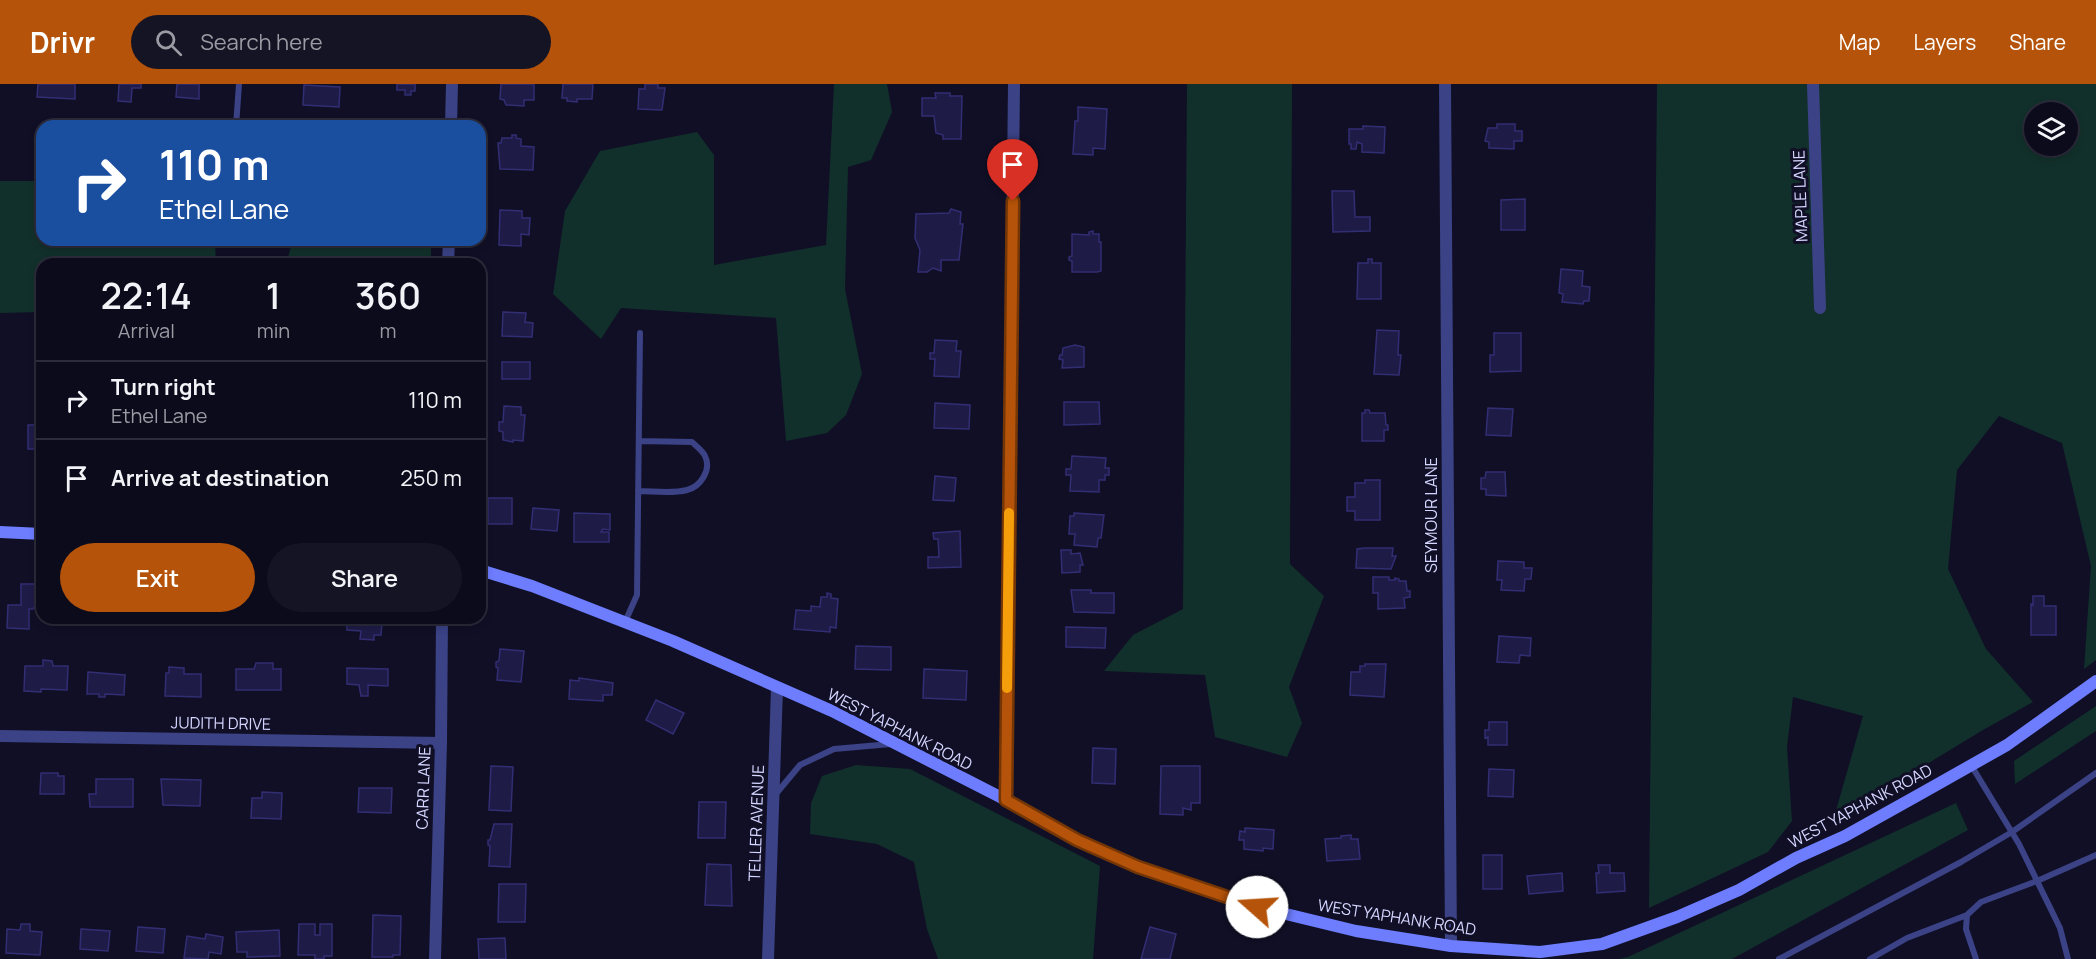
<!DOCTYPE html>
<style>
body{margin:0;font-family:Manrope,sans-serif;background:#151425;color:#f1f3f6;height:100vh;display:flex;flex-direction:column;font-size:22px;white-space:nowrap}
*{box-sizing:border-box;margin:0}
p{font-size:20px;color:#9a9ba3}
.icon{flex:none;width:33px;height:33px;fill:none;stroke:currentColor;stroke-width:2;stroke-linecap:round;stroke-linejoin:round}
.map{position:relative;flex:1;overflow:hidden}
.details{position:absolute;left:36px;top:174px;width:450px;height:366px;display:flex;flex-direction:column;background:#0c0b1c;border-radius:18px;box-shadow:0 3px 9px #0003,0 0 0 2px #2c2b3b}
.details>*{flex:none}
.hud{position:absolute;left:36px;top:36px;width:450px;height:126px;border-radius:18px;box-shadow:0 3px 9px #0003,0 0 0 2px #2c2b3b;background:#1a4fa0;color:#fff;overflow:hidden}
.fabs{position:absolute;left:2024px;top:18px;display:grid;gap:12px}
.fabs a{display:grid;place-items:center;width:54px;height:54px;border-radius:50%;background:#0c0b1c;box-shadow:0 3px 9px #0003,0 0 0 2px #2c2b3b;font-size:30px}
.pin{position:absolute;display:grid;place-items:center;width:51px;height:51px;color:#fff;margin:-62px -26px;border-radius:50% 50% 50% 0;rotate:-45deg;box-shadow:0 0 6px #0007}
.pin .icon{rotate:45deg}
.me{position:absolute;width:66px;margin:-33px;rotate:289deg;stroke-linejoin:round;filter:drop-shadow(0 0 4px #0008)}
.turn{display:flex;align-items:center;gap:21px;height:126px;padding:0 24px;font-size:27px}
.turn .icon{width:78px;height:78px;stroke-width:2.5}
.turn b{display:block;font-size:42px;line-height:51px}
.eta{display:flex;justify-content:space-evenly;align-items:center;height:102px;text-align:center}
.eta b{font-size:36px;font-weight:600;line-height:42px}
.action{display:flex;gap:12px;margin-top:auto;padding:12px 24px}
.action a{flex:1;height:69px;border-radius:36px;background:#b45309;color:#fff;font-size:24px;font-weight:600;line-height:69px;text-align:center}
.action a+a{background:#151425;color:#f1f3f6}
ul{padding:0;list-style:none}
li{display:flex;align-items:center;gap:18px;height:78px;padding:0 24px;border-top:2px solid #2c2b3b}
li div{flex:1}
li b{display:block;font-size:22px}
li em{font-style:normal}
header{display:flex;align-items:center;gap:36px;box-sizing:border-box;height:84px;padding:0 30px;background:#b45309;color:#fff}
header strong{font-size:28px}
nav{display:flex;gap:33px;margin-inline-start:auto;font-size:21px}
.search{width:420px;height:54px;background:#151425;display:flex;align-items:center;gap:15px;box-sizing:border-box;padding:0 21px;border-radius:33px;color:#9a9ba3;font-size:22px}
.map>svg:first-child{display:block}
.green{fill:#12302b;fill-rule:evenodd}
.building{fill:#1e1b47;stroke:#322e73;stroke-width:1.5}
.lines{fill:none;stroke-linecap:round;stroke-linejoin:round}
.lane{stroke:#3b4285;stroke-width:6}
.street{stroke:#3b4285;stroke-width:12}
.secondary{stroke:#6d7dfe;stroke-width:12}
.route-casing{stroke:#753606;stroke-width:15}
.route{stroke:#b45309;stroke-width:10}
.slow{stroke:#f59e0b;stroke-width:10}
.labels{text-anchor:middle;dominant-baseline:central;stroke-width:6;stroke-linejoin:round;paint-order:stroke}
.street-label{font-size:16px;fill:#d5d6ff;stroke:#100f26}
</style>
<header>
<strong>Drivr</strong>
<div class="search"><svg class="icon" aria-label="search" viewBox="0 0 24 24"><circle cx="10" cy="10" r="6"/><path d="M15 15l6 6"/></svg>Search here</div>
<nav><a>Map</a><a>Layers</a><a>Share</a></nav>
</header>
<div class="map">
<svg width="2096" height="875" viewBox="0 0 2096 875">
<rect width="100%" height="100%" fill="#100f26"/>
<path class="green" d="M834,0H887L892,28L871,76L848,83L845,205L862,290L846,331L827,349L786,357L776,234L621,224L601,255L553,210L565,127L600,67L697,48L714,71V181L826,161Z
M1187,0H1292L1290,480L1324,512L1289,603L1302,639L1287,673L1215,653L1205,591L1104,587L1133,551L1183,525Z
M1657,0H2096V576L2084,585L2091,482L2062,359L1999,332L1957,386L1948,485L1986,565L2033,618L1983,646L1833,737L1863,632L1793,613L1787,663L1792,737L1768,768L1649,824ZM2034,28H2067V62H2034Z
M0,97H42V156H215L216,180H42V228L0,229Z
M293,156H431V180H286Z
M2096,622V647L2015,700L2014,677Z
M856,681L910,685L1100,782L1093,875H938L927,845L914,778L877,760L810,750L811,719L822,692Z
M1956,719L1968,746L1732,875H1619L1628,873Z"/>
<path class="building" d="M38,0H75V15L37,13Z
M119,0H141V4H132L131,18L118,17Z
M177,0H199V15L176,13Z
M397,0H415V7H411V11H405V6H397Z
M501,0H534V16H524V22L506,21L504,16L500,15Z
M563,0H593L592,15H577V18L567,17V14H562Z
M645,0H658V4H665L662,26L638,25L639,5H645Z
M304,1L340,3L339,23L303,21Z
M935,9H950V12H962L961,55H943V51L936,49L934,32H922V14H936Z
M1078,23L1107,25L1105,65L1093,64V71L1073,70L1075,37H1078Z
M1497,40H1515V47H1522V57H1514V65L1489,64V58L1485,57L1488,44H1497Z
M1363,42L1385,43L1384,69L1362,68V60L1357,58L1356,65H1351V60H1349V45H1363Z
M512,51H516V54L521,55V62L534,63L533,86L500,85L498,59H501L502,54H512Z
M1332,107H1354L1355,133H1370V147L1333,148Z
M1525,115V146H1501V116Z
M951,125L961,128L960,140H963L959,176H941V187L933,184L927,188H918L920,166L915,154L916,130L949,129Z
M500,126L522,127V134H530L529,151L521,150V162L499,161Z
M1093,147V150H1099V158H1101V187L1097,188H1072V177L1069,176V173L1072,172V150L1089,151V148Z
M1368,175H1372V179H1381V215H1357L1358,179H1368Z
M1561,185L1583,187L1582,202L1590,203L1589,217H1584L1583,220L1562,218L1563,210L1559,209Z
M503,228L526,229L525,238L533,239L532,253L502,252Z
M1377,246L1399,247L1398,271H1401L1399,291L1374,290Z
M1494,249H1521V287L1490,288V271H1494Z
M935,256L957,257L956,267H961L959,293L934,292L935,275H930V269H934Z
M1075,261L1084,263V283L1062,284L1063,276L1059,275L1060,271H1062L1063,264Z
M502,278H530V295H502Z
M1064,318H1099L1100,340L1064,341Z
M935,319L970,321L969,345L934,344Z
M504,322L521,323V331H525L523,357L513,356V358L503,356V348L499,347V338H503Z
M1488,324L1513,325L1511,352L1486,351Z
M1365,326H1369L1370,329H1385L1386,341H1388V346H1384V357H1362V329H1365Z
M28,341H42V365H28Z
M1072,372L1106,374L1105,384H1109V391H1105V396H1099V408L1070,407L1071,391H1066V385H1071Z
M1486,388H1505L1506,412L1486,411V405H1481V394H1485Z
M935,392L956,394L954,417L933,416Z
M1365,396H1380V436H1355V427H1347V413H1355V399H1365Z
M488,414H512V440H488Z
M533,424L559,426L557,447L531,445Z
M574,429L610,430V446L603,445L601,448H609V458H574Z
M1074,429L1104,431L1101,454H1098L1097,463L1074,461L1075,450H1069L1070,432H1074Z
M960,447L961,483L928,484V473H939L938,455H934L933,449Z
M1365,464H1393L1392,472H1396L1391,485L1356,484L1357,465Z
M1061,466H1071V470L1080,469L1083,481H1080V488L1062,489Z
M1498,477L1524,478V484H1532L1531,495H1525L1524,507L1501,506L1502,496H1497Z
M1373,493H1389V496H1395V494L1399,495V497H1406L1407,507H1410V513L1404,514L1405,524L1378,525V509H1373Z
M21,500H42V521H35L33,525H29V545L7,544L8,521H21Z
M1071,506H1091V509H1114V529L1074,528Z
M827,509L831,510V514L838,515L836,544L830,543V548L794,545L796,526L811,527V522L820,523L821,513H827Z
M2033,512H2044V522H2056V551H2031V520L2033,521Z
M347,534H387V538H382L381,551H374V556L360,555L361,547L347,546Z
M1066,543L1106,544L1105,564L1066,563Z
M1499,552L1531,554L1530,572L1520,571L1519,579L1497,578Z
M856,562L891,563V586L855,585Z
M500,565L524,567L521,598L497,596L498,584L496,583V578L499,577Z
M43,576L52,577L53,582H68L67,606L41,605V608L24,607L25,582H43Z
M256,579H273V585H281V606H236V585H254Z
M1365,580H1386L1384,613L1350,611L1351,588H1360V582H1365Z
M169,583L184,584V590H201V613L165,612L166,589H169Z
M347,584L388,585V602L368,601V612H361L359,601L347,600Z
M924,585L967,587L966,616L923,614Z
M88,588L125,591L124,611L105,610V613H99V610H87Z
M579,594L613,599L612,611H603V617L569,615L570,596L579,597Z
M656,616L684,629L673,650L646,636Z
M1489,638H1507V661H1488V653L1485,654V646H1489Z
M1093,664L1116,665L1115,700L1092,699Z
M491,682L513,683L511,727L489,726Z
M1161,682H1200V719H1191V726L1183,724V731L1160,730Z
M1489,685L1514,686L1513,713L1488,712Z
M41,689H58V692H64V710H40Z
M96,695H133V723H90L89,710H96Z
M161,695L201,696L200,722L163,721Z
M359,704H392L391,729L358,728Z
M262,708L282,709L281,735L251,734L252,714H262Z
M699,718H726L725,754H698Z
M494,740H512L510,783L489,782L490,762L488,761V756H490Z
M1245,744L1274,746L1273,765L1263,764V767L1244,765V756H1239L1240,747L1245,748Z
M1351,751V755H1358L1360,775L1327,777L1325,755L1341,754V752Z
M1483,771H1502V805H1483Z
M707,780L731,781L732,822L705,821Z
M1598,781H1610V789H1624L1625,807L1597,809L1596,789H1599Z
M1562,789L1563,807L1529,810L1527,792Z
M499,800H526L525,838H498Z
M373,831L401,832L400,871H393V873H372Z
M21,840H30V847L42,848L40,871L6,869L7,845L20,846Z
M299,840H315V851H320V840H332V872H324V875H315V871H298Z
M138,843L165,845L163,869L136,867Z
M1150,843L1176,850L1170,875H1141Z
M81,845L110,847L108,867L80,865Z
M279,846L280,872L247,873V868H237L236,848Z
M206,850L223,853L221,870L209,868L208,875L184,874L187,852L205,855Z
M505,854L506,875H479L478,855Z"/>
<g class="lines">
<path class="lane" d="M236,42L239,0
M638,407C653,407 672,410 687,406C700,403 712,386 705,372C703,367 696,362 692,358L639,357
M625,538L637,511L640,249
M1971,681L2019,760L2060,844L2068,875
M775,711L800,681L834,665L891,660
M1967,831L1966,845L1976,875
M1779,875L1961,778L2012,748L2096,689
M1870,875L1907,854L1967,831L1981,818L2037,797L2096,771"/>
<path class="street" d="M1445,0L1451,862
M1813,0L1820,224
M451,42L452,0
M448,180L449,156
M0,652L441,659
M1006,716L1014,0
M435,875L441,659L442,534
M768,875L777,604"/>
<path class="secondary" d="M0,448L42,450
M480,486L532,502L673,557L832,627L1006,716L1077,756L1138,783L1257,823L1356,847L1451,862L1540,868L1602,860L1677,833L1739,806L1796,774L1845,752L1922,709L2007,661L2096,597"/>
</g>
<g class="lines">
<defs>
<path id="route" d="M1013,117L1006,716L1077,756L1138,783L1257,823"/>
</defs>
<use href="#route" class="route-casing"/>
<use href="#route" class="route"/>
<path class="slow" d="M1007,604L1009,429"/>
</g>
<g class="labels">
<g class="street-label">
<text transform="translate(1800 112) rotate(-92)">MAPLE LANE</text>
<text transform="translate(1431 431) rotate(-90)">SEYMOUR LANE</text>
<text transform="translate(221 639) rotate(1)">JUDITH DRIVE</text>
<text transform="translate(900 645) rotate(27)">WEST YAPHANK ROAD</text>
<text transform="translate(423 704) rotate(-88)">CARR LANE</text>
<text transform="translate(1860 722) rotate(-28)">WEST YAPHANK ROAD</text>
<text transform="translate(756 739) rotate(-88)">TELLER AVENUE</text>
<text transform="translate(1397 833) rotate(9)">WEST YAPHANK ROAD</text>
</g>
</g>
</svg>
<div class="fabs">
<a><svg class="icon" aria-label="layers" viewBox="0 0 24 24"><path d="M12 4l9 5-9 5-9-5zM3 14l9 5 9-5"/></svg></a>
</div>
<div class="pin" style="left:1013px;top:117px;background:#d93025"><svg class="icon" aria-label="arrive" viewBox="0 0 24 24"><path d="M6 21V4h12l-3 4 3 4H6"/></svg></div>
<svg class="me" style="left:1257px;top:823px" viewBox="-20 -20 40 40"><circle r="19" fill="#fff"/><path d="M0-13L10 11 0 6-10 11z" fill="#b45309"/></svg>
<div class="hud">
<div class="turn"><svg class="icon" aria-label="right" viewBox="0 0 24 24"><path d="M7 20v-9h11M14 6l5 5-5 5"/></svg><div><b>110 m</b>Ethel Lane</div></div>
</div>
<section class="details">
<div class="eta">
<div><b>22:14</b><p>Arrival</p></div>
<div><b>1</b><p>min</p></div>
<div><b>360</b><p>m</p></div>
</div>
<ul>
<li><svg class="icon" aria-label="right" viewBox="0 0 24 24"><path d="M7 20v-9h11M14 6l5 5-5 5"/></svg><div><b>Turn right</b><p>Ethel Lane</p></div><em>110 m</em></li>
<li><svg class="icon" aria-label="arrive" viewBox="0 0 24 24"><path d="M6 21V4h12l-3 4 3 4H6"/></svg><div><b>Arrive at destination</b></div><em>250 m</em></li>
</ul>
<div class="action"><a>Exit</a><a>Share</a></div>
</section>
</div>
